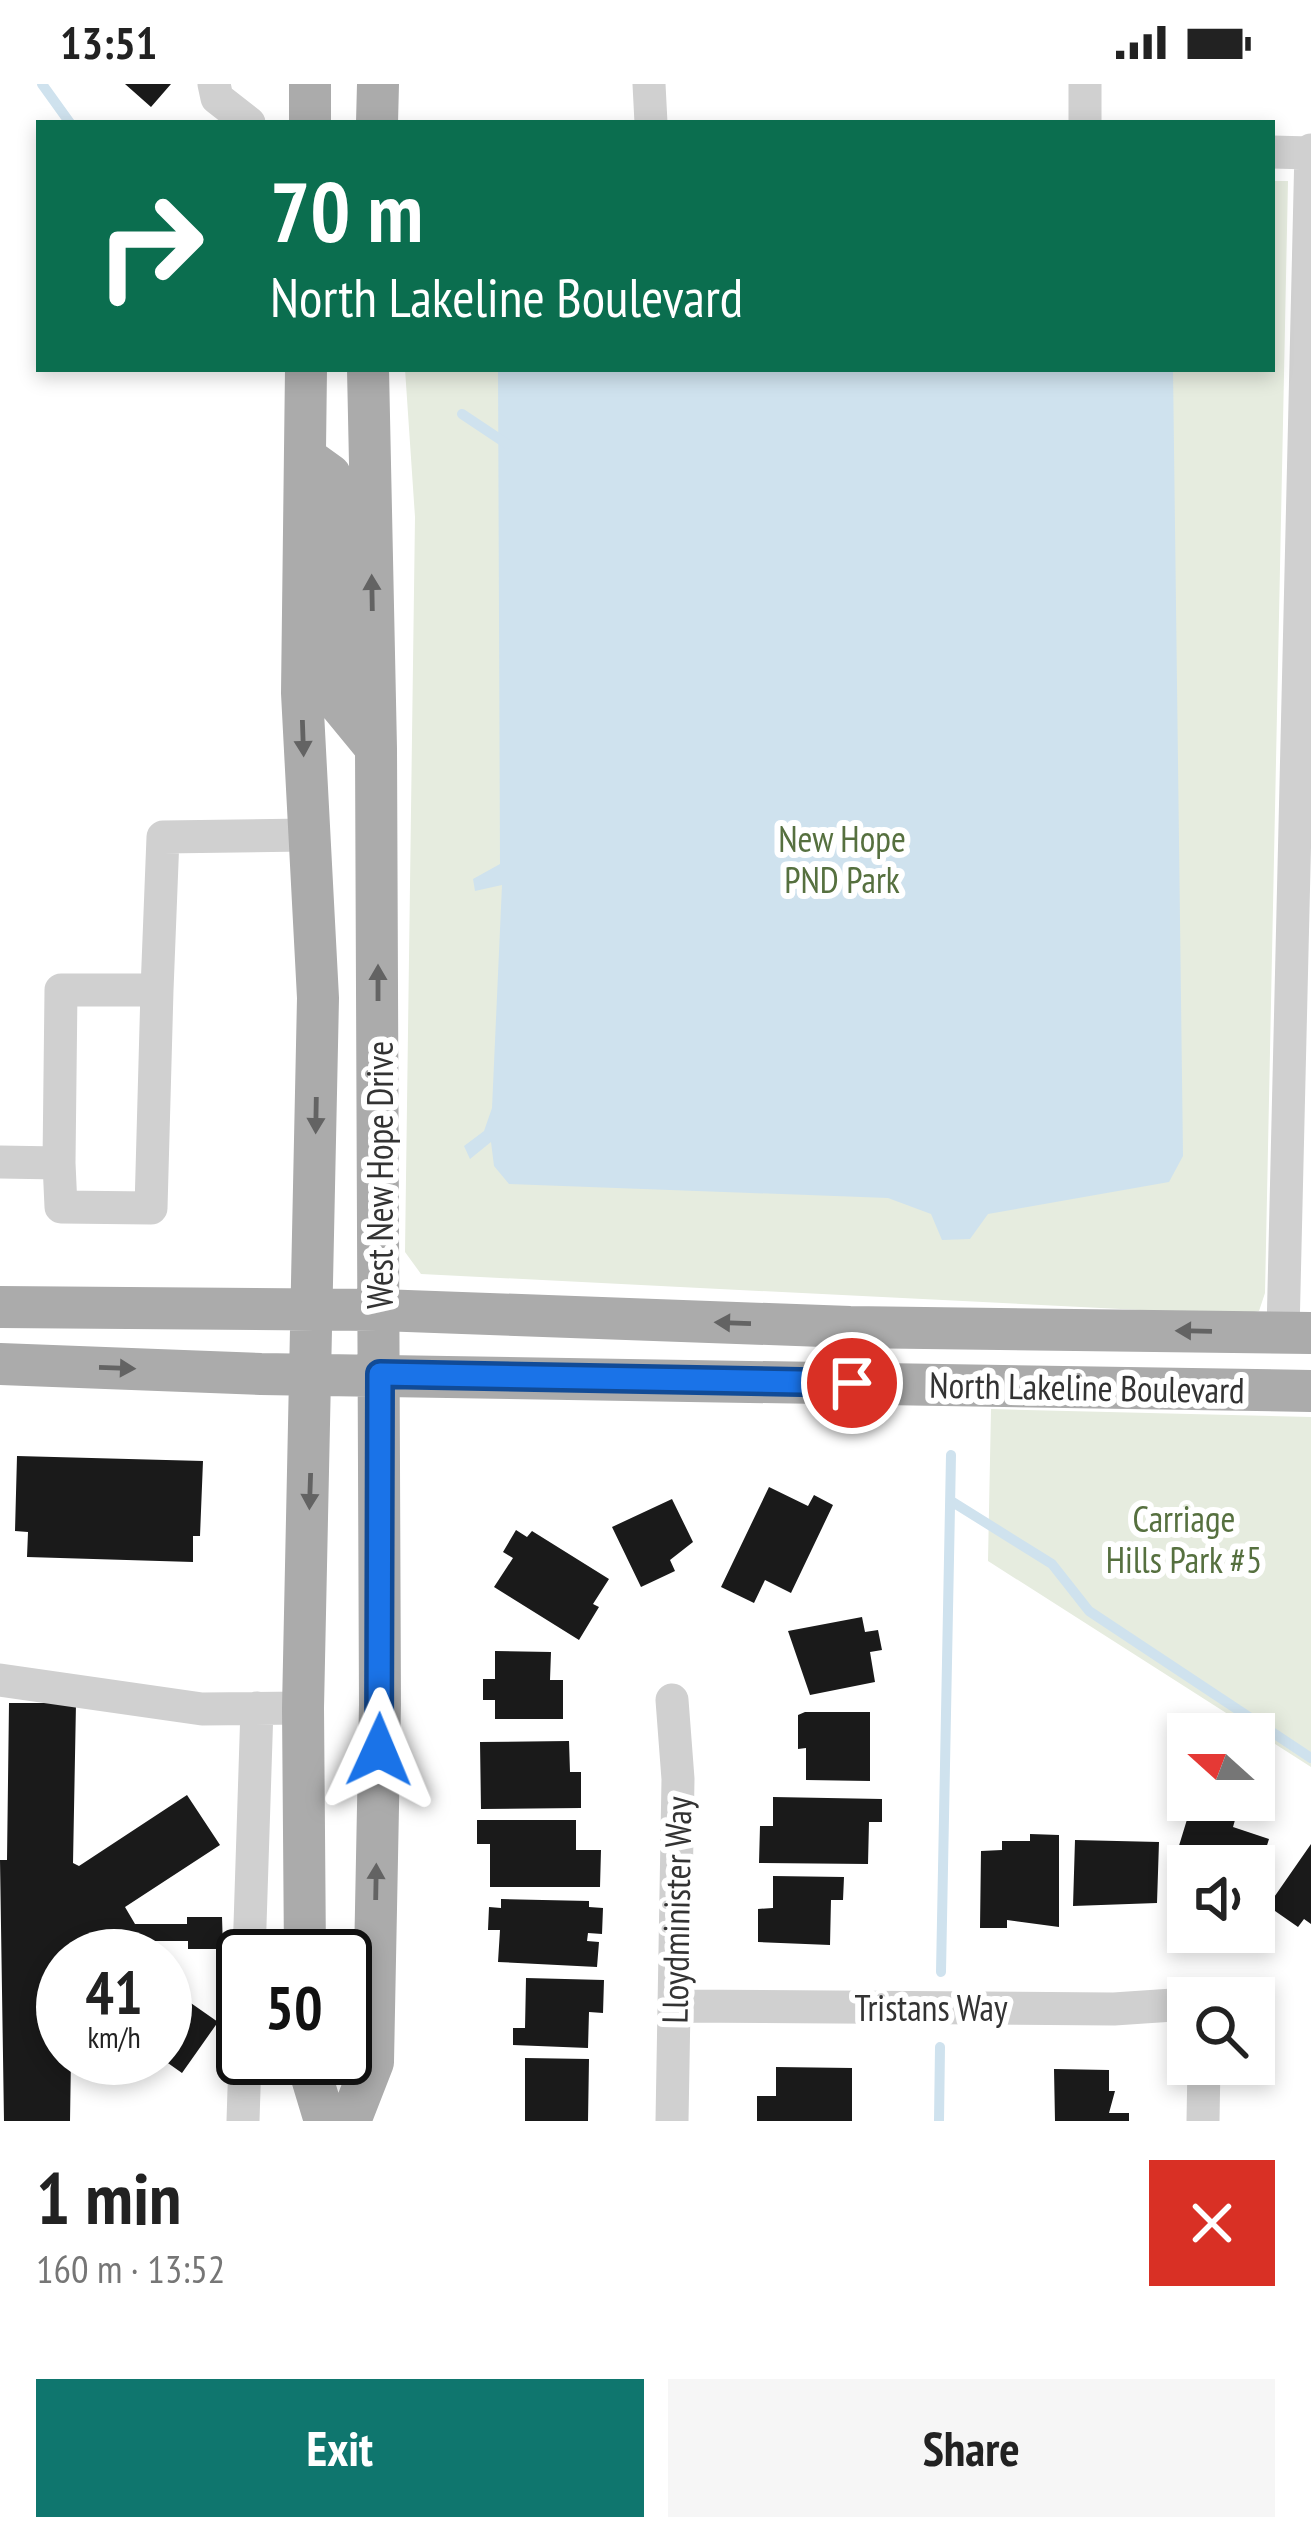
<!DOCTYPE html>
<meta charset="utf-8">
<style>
body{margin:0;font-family:"PT Sans Narrow",sans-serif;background:#f6f6f6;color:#222;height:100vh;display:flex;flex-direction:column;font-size:45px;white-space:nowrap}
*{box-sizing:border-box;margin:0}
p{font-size:39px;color:#767676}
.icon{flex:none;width:66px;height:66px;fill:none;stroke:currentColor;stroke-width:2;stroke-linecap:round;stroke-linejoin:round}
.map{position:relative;height:2037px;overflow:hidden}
.panel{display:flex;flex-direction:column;background:#fff;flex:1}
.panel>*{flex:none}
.hud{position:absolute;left:36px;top:36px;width:1239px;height:252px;border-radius:0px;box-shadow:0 6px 18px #0003;background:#0b6e4f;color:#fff;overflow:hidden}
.needle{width:78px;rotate:291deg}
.buttons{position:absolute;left:1167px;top:1629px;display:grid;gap:24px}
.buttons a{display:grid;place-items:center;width:108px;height:108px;border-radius:0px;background:#fff;box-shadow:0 6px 18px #0003;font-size:60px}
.speed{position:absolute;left:36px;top:1845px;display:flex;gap:24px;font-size:60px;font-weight:700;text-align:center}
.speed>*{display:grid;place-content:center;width:156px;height:156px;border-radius:50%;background:#fff;box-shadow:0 6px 18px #0003;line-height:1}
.speed small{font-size:30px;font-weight:400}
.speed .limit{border:6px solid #111;border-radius:18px;background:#fff;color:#111}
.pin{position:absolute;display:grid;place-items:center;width:102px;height:102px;color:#fff;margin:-51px;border:6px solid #fff;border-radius:50%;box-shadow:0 3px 12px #0007}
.me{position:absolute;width:132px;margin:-66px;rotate:1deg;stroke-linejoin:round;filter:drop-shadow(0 0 9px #0008)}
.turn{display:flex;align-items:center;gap:42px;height:252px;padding:0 36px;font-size:54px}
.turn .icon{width:156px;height:156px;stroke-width:2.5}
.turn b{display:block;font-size:84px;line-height:102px}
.round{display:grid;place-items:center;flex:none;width:126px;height:126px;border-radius:0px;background:#f6f6f6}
.summary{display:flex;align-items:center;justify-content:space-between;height:204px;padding:0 36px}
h1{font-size:72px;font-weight:700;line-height:90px}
.button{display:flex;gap:24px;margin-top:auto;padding:24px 36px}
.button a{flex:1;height:138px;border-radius:0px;background:#0f766e;color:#fff;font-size:48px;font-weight:700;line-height:138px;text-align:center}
.button a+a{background:#f6f6f6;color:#222}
.status{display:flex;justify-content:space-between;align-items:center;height:84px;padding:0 60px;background:#fff;direction:ltr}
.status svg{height:33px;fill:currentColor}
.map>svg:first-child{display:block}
.green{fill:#e6ecdf}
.water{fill:#cfe2ee}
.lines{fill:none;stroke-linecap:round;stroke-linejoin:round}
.stream{stroke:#cfe2ee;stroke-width:10}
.building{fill:#1a1a1a}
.minor{stroke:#d0d0d0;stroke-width:33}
.major{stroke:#ababab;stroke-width:42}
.oneway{fill:#636363}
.route-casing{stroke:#114b97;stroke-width:30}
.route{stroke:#1a73e8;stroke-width:21}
.labels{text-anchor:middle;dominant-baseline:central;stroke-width:12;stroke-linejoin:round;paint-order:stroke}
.park-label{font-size:36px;fill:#56703f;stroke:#fff}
.street-label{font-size:36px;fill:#333;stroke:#fff}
</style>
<div class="status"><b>13:51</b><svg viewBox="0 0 49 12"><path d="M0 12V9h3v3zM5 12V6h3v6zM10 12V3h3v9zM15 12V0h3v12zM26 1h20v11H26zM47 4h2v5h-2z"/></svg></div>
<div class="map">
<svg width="1311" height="2037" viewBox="0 0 1311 2037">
<rect width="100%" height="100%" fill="#fff"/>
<path class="green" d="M1272,97H1288L1265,1209L1259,1227L1241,1231L421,1190L405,1168L415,433L405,285H1272Z
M991,1325L1311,1333V1683L988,1477Z"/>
<path class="water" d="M498,285H1173L1183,1072L1169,1098L988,1130L970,1155L942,1156L931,1130L888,1114L509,1100L494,1082L491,1058L470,1075L464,1062L484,1047L492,1024L502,801L475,807L473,795L500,780Z"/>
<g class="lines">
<path class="stream" d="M42,0L70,39
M462,330L507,360
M951,1417L1052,1480L1089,1527L1311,1674
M941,1888L951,1371
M939,2037L940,1963"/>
</g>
<path class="building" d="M125,0H171L151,23Z
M17,1372L203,1377L200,1452H193V1478L27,1473L28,1448L15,1447Z
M769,1403L808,1422L814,1411L833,1421L791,1509L765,1496L754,1519L721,1503Z
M672,1415L693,1458L670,1476L675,1487L641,1503L612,1443Z
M516,1446L527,1453L532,1447L609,1495L593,1520L599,1523L579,1556L494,1503L513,1474L503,1468Z
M862,1533L865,1548L878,1546L882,1566L870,1568L875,1598L810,1611L788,1547Z
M495,1567L551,1568L550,1596H563V1635H495V1616H483V1595H495Z
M9,1619H76L73,1779L79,1782L187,1711L220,1761L125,1823L135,1840H187V1833H222L223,1865H188V1857H135L125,1872H63V1974H71L70,2037H4L0,1776H7Z
M805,1628H870V1697L806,1696V1664L798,1665V1631Z
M569,1657L570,1688H581V1724L481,1725L480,1658Z
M773,1713L882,1715V1738H869L868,1780L759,1779L760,1742H773Z
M1208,1719L1237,1729L1233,1743L1269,1755L1255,1799L1254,1782H1188V1797L1170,1791L1189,1729L1203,1734Z
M477,1736H576V1766H601L600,1803H490V1760H477Z
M1030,1750L1059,1751V1843L1007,1836V1844H980L981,1767L1002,1766V1757H1030Z
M1075,1756L1159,1758L1157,1819L1073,1822Z
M1311,1760V1840L1304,1835L1298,1843L1268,1822Z
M773,1792L844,1793L843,1816H831L830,1861L758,1858V1825L773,1824Z
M501,1815L589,1817V1823L603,1824L602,1850L588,1849L587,1857L599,1858L597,1883L498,1878L500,1846H488L489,1823L501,1824Z
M526,1894L604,1896L603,1929L589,1928L588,1964L513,1961V1944H525Z
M165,1901L218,1938L182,1989L165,1977Z
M525,1974L589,1975L588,2037H525Z
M776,1983L852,1984V2037H757V2012H776Z
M1054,1985L1109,1986V2007H1115L1109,2029H1129V2037H1055Z"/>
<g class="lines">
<path class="minor" d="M214,0L217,14L249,39
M649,0L651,39
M1085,39V0
M1272,68L1311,69
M0,1078L59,1079L61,906H157L163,753L306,751
M59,1079L61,1123L151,1124L157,906
M1283,1248L1311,66
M0,1596L202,1625L303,1624
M672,1616L678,1695L672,2037
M249,1872L257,1624
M674,1922L1114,1925L1188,1920
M243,2037L245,1974
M1203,2037L1204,1980"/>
<path class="major" d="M310,39V0
M377,39L378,0
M305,373L330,391L339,424V619L376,664
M0,1223L380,1226L850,1243L1311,1249
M0,1280L261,1290L1311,1307
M305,1872L303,1624L318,914L302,609L306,285
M306,1974L325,2037
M350,2037L373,1978L380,1621L376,664L368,285"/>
</g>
<defs><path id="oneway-solid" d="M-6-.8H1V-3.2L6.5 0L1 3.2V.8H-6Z" transform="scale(3)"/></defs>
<g class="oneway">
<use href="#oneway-solid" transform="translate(372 509) rotate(-91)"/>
<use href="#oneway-solid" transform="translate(303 654) rotate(88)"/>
<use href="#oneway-solid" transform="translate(378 899) rotate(-90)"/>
<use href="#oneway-solid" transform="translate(316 1031) rotate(91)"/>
<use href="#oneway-solid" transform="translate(733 1239) rotate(-178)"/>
<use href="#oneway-solid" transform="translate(1194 1247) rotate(-179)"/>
<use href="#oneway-solid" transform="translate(117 1284) rotate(2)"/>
<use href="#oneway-solid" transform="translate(310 1407) rotate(92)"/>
<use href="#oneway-solid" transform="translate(376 1798) rotate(-89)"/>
</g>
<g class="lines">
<defs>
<path id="route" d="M379,1666L380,1290L852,1299"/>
</defs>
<use href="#route" class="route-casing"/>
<use href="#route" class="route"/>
</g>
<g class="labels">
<g class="park-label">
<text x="842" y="754">New Hope<tspan x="842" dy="41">PND Park</tspan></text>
<text x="1184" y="1434">Carriage<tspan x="1184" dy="41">Hills Park #5</tspan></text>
</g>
<g class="street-label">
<text transform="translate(379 1091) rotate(-90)">West New Hope Drive</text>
<text transform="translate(1087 1303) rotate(1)">North Lakeline Boulevard</text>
<text transform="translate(676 1826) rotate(-89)">Lloydminister Way</text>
<text x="931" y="1923">Tristans Way</text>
</g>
</g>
</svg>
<div class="buttons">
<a><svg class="needle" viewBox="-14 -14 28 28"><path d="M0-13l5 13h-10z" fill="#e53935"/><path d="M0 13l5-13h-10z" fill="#767676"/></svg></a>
<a><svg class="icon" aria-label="sound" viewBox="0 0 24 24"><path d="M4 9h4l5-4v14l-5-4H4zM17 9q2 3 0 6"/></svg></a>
<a><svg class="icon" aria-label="search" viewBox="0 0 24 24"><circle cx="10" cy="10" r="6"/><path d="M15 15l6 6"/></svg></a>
</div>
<div class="speed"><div>41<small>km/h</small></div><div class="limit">50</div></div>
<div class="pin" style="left:852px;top:1299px;background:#d93025"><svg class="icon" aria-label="arrive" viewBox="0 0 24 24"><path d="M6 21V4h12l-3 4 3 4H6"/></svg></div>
<svg class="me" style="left:379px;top:1666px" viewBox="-20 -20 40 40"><path d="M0-17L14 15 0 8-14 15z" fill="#1a73e8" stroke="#fff" stroke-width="4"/></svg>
<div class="hud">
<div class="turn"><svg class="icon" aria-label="right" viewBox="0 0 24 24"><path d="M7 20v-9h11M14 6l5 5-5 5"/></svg><div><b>70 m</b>North Lakeline Boulevard</div></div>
</div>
</div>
<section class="panel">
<div class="summary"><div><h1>1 min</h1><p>160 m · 13:52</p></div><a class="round" style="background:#d93025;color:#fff"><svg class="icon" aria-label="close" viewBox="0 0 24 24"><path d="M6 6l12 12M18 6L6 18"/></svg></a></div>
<div class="button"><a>Exit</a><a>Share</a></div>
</section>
